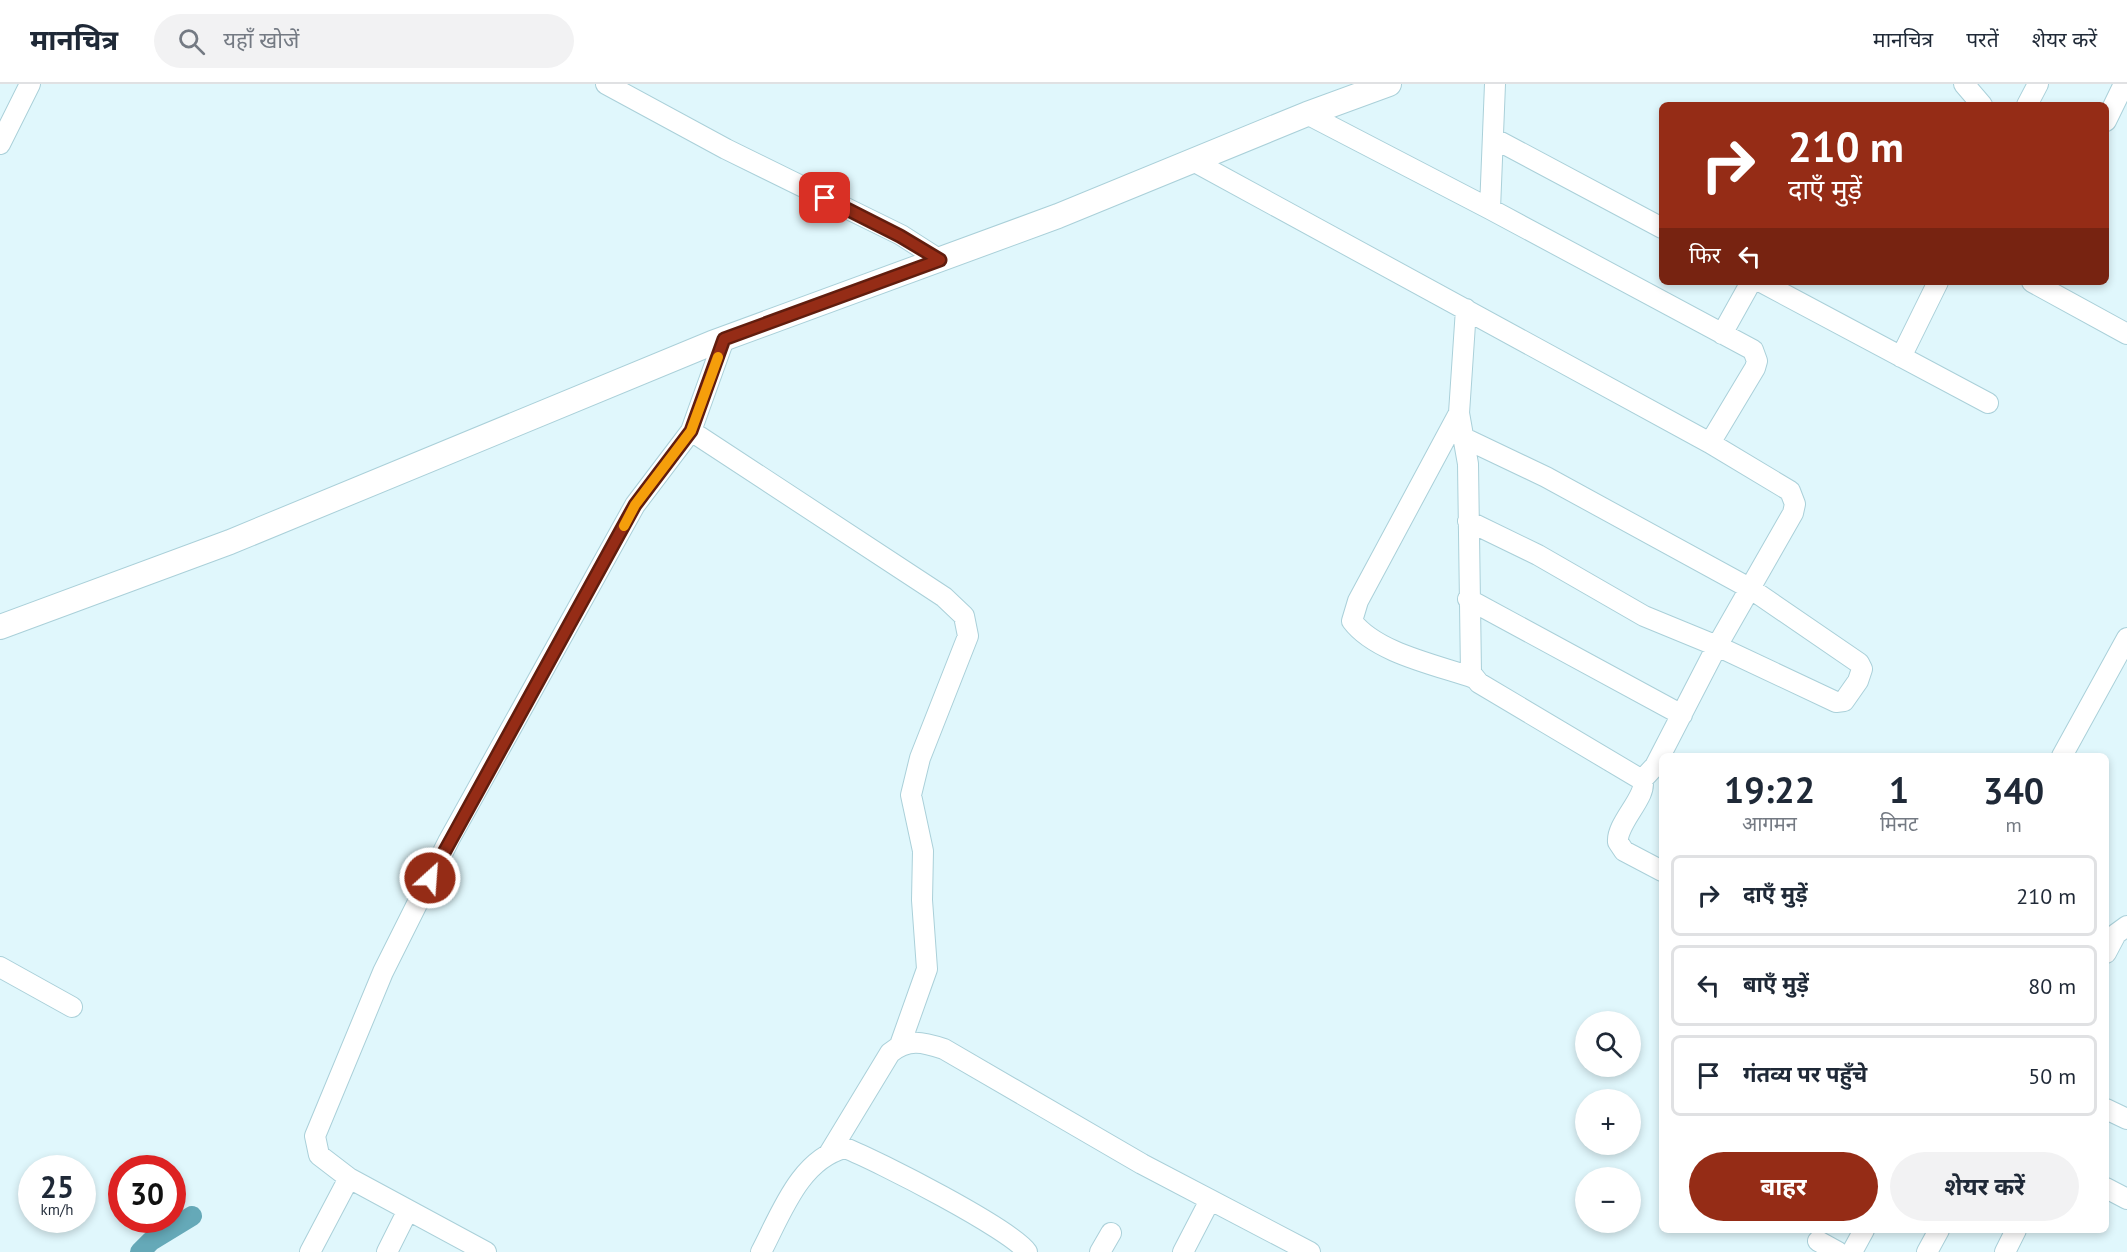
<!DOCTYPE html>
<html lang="hi">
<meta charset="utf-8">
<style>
body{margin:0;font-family:"PT Sans","Noto Sans Devanagari",sans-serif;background:#f2f2f3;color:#1f2937;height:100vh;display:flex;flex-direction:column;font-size:22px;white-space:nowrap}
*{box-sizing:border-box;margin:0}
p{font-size:20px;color:#747a83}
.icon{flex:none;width:33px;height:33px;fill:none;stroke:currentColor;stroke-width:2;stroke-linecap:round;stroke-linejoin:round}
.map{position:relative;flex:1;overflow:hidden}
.side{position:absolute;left:1659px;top:669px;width:450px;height:480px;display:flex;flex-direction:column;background:#fff;border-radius:9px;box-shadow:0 3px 9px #0003}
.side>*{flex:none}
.hud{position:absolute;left:1659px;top:18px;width:450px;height:183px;border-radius:9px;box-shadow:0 3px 9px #0003;background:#952c16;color:#fff;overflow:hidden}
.buttons{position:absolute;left:1575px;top:927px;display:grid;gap:12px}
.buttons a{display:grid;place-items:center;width:66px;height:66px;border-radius:50%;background:#fff;box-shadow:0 3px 9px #0003;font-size:30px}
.speed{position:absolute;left:18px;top:1071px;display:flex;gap:12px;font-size:30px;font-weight:700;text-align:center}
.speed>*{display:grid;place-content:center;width:78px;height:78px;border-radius:50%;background:#fff;box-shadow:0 3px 9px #0003;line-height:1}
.speed small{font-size:15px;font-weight:400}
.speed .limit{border:9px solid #d22;background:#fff;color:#111}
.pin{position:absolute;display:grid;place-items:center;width:51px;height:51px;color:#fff;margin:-26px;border-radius:12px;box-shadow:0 3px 9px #0006}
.me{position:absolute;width:66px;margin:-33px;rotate:26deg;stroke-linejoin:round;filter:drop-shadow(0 0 4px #0008)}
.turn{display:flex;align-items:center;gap:21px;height:126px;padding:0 30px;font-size:27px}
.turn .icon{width:78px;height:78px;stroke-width:2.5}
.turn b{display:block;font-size:42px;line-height:51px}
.then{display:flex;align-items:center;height:57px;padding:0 30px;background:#0003;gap:12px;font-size:22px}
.eta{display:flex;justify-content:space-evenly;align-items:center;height:102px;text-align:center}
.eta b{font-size:36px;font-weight:700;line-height:42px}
.action{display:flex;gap:12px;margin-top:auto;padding:12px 30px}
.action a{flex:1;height:69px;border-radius:36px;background:#952c16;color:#fff;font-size:24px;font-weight:700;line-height:69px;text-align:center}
.action a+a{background:#f2f2f3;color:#1f2937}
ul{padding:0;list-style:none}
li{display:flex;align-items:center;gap:18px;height:81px;margin:0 12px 9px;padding:0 18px;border:3px solid #e0e1e3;border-radius:9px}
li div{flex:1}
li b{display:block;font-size:22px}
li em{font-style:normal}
header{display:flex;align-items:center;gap:36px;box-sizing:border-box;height:84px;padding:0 30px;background:#fff;border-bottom:2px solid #e0e1e3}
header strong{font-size:28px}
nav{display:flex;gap:33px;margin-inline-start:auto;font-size:21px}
.search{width:420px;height:54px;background:#f2f2f3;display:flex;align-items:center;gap:15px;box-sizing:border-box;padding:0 21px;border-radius:33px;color:#747a83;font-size:22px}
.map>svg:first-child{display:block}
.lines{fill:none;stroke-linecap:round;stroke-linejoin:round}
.canal{stroke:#65a9b8;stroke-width:20}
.minor-casing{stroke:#aad0d9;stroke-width:22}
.tertiary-casing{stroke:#aad0d9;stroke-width:26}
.minor{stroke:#fff;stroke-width:20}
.tertiary{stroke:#fff;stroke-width:24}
.route-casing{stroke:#611d0e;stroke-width:15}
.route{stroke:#952c16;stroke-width:10}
.slow{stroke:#f59e0b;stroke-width:10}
</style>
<header>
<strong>मानचित्र</strong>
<div class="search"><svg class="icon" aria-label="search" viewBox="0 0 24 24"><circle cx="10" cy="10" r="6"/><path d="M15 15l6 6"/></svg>यहाँ खोजें</div>
<nav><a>मानचित्र</a><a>परतें</a><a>शेयर करें</a></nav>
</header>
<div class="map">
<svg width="2127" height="1168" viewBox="0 0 2127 1168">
<rect width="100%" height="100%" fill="#e0f7fc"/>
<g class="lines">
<path class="canal" d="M140,1168L151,1157L192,1132"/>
<defs>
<path id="minor" d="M606,0L726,65L901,151L940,176
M1964,0L1982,21
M2027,21L2038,0
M1307,30L1490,125L1753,266L1757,277L1755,284L1710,359
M2106,37L2124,0
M1495,55L1662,144
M0,60L30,0
M1195,78L1710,359L1790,407L1795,420L1793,429L1717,562L1655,682L1642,696
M1490,125L1495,0
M1761,198L1988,319
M2032,198L2127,250
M1466,225L1459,329L1468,380L1471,589L1479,599L1642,696C1649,711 1616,739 1618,758L1624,767L1662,787
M1722,250L1751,198
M724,255L691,347L944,513L964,532L968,552L920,674L911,711L923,767L922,816L927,885L900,961
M1901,273L1938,198
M1459,329L1358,517L1352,537C1376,569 1437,581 1474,594
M1462,353L1546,393L1751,505L1859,579L1862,585L1858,597L1844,617L1836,618L1717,562L1644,532L1538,471L1468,437
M1468,515L1682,631
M2062,672L2127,554
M2106,869L2116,850L2127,842
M0,883L72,923
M2106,1025L2127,1035
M830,1068L890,969C908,954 923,958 944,965L1142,1080L1310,1168
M2106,1104L2127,1115
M1818,1157L1838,1168
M310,1168L349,1094
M387,1168L408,1126
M486,1168L349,1094L319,1071L315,1052L383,888L449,756L635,421L691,347
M761,1168C781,1130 800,1075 845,1064C876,1076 1013,1146 1027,1168
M1100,1168L1111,1149
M1183,1168L1210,1116
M1852,1168L1864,1146
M1927,1168L1939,1146
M2005,1168L2016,1146"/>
<path id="tertiary" d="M0,543L230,458L712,259L1058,132L1307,30L1389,0"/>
</defs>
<use href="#minor" class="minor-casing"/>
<use href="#tertiary" class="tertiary-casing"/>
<use href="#minor" class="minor"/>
<use href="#tertiary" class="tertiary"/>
</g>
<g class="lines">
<defs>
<path id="route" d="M430,794L635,421L691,347L724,255L940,176L900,152L825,114"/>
</defs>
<use href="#route" class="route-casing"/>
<use href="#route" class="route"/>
<path class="slow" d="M624,442L635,421L691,347L718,273"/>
</g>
</svg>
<div class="buttons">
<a><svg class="icon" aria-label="search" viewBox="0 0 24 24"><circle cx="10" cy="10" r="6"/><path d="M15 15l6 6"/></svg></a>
<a>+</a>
<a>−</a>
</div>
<div class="speed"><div>25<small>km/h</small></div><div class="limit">30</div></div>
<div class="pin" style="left:825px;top:114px;background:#d93025"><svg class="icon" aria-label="arrive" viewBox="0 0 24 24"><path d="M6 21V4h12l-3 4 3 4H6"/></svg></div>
<svg class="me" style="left:430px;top:794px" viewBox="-20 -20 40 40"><circle r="17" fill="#952c16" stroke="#fff" stroke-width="3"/><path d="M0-11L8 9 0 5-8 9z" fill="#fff"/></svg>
<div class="hud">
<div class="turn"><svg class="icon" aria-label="right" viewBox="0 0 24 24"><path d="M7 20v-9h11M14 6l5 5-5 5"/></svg><div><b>210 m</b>दाएँ मुड़ें</div></div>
<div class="then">फिर<svg class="icon" aria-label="left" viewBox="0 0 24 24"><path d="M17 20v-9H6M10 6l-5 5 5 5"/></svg></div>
</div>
<section class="side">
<div class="eta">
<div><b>19:22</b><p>आगमन</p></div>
<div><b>1</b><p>मिनट</p></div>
<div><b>340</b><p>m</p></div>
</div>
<ul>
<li><svg class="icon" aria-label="right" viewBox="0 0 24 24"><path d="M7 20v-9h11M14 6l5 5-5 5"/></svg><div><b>दाएँ मुड़ें</b></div><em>210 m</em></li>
<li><svg class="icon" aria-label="left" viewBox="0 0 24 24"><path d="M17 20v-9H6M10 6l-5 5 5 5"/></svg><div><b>बाएँ मुड़ें</b></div><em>80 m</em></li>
<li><svg class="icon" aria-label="arrive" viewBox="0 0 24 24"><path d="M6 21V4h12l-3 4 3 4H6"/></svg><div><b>गंतव्य पर पहुँचे</b></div><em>50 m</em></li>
</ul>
<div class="action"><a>बाहर</a><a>शेयर करें</a></div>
</section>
</div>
